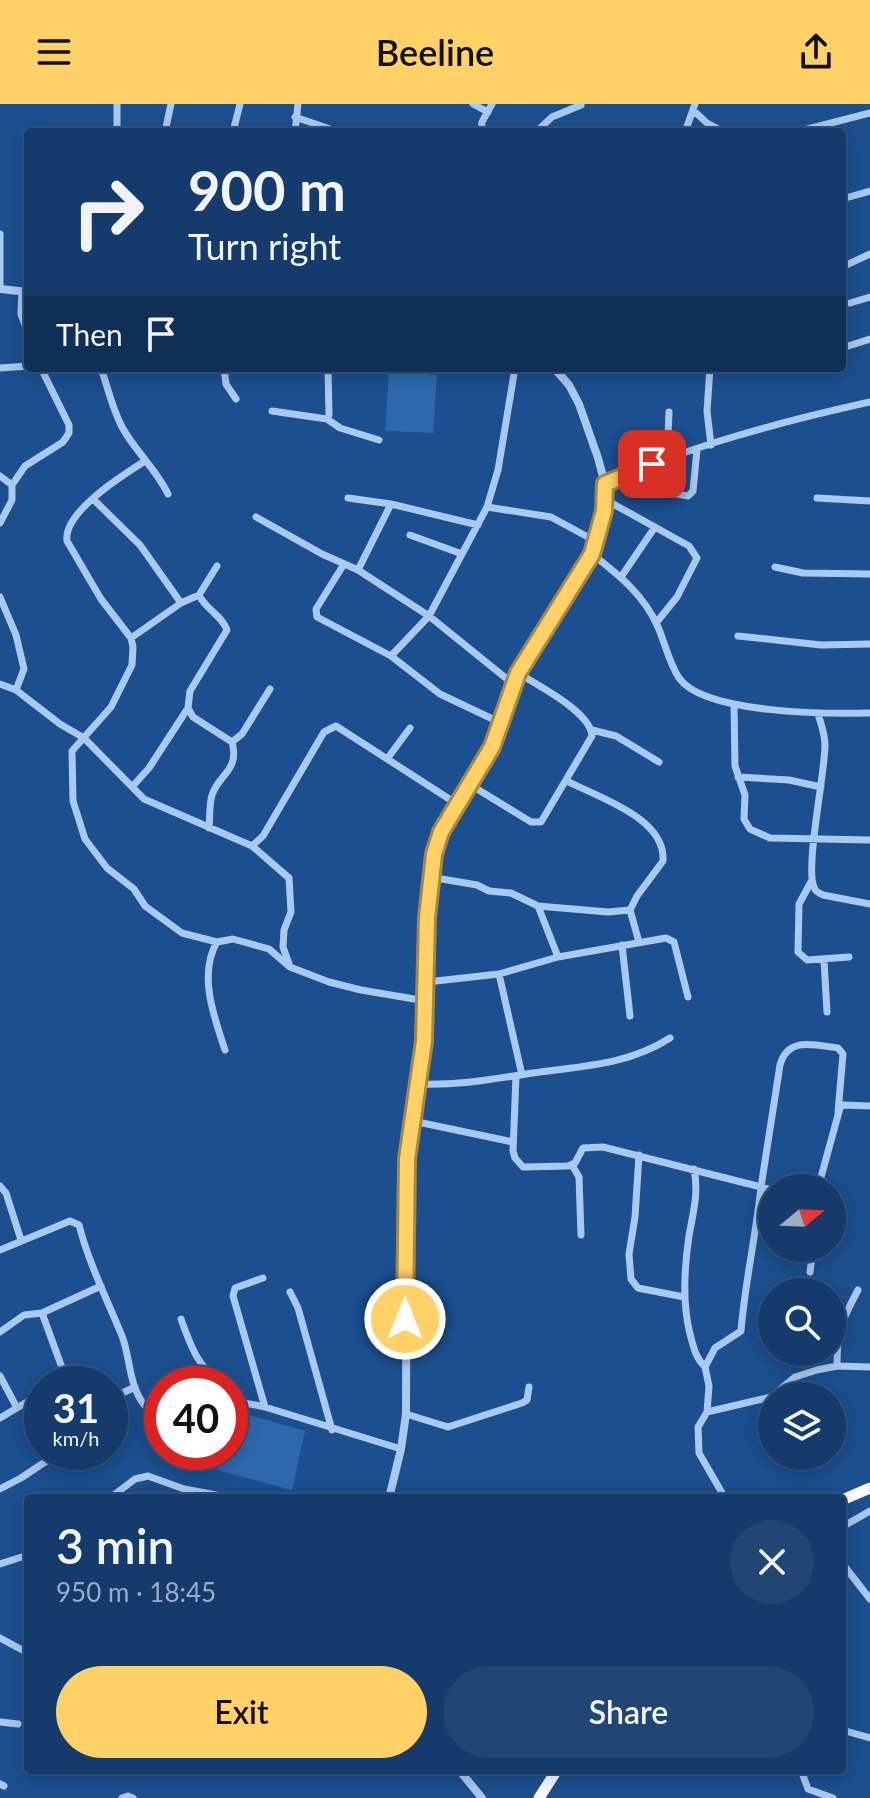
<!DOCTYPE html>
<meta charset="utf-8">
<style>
body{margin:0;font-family:Lato,sans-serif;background:#214673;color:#f1f3f6;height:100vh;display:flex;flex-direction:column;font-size:30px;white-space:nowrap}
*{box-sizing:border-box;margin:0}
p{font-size:26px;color:#9dadc1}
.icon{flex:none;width:44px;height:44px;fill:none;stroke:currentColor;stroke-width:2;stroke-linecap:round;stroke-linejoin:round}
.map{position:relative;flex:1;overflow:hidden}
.drawer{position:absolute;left:24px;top:1390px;width:822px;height:280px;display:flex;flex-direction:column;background:#143b6b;border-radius:8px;box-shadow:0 4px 20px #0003,0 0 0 2px #33557e}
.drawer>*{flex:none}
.hud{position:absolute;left:24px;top:24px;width:822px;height:244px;border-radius:8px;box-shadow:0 4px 20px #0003,0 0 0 2px #33557e;background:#143b6b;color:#f1f3f6;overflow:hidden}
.needle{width:52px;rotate:71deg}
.tools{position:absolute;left:758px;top:1070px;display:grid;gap:16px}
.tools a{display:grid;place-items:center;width:88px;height:88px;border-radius:50%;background:#143b6b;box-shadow:0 4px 20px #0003,0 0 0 2px #33557e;font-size:40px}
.speed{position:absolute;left:24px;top:1262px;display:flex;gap:16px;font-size:40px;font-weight:700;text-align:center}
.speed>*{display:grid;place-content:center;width:104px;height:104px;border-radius:50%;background:#143b6b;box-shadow:0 4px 20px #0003,0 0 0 2px #33557e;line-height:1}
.speed small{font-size:20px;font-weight:400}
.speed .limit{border:12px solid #d22;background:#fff;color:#111}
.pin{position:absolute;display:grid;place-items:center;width:68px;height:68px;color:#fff;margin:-34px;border-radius:16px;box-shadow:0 4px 12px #0006}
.me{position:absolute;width:88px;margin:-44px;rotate:0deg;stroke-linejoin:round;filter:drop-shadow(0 0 6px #0008)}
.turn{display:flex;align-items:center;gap:28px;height:168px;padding:0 32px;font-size:36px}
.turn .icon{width:104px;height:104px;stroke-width:2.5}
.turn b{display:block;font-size:56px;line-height:68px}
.then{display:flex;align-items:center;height:76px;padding:0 32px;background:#0003;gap:16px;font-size:30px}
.round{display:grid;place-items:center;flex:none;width:84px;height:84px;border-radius:42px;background:#214673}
.summary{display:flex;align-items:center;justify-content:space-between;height:136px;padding:0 32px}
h1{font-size:48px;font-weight:600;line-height:60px}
.action{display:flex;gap:16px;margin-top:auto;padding:16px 32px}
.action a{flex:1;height:92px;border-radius:48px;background:#ffd166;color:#111;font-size:32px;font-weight:600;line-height:92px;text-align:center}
.action a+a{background:#214673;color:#f1f3f6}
header{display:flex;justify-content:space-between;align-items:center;height:104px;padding:0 32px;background:#ffd166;color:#111;font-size:36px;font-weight:600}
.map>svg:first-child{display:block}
.green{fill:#2e69ad}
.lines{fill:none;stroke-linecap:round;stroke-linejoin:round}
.minor{stroke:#a9c9ee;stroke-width:7}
.tertiary{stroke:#a9c9ee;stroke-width:8}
.trunk{stroke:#f8faff;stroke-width:11}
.route-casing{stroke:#a68842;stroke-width:20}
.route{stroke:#ffd166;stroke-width:14}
</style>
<header><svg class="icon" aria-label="menu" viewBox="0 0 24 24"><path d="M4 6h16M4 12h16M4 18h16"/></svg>Beeline<svg class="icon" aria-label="share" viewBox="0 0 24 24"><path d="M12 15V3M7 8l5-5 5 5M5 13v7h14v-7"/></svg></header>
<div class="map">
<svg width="870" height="1694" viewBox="0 0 870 1694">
<rect width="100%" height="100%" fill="#1b4f8f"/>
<path class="green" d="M389,267L437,271L433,329L385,327Z
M235,1307L305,1327L292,1386L217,1366L222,1348H230V1323Z"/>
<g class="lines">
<path class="minor" d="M473,0L488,8
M694,7L707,19L724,28
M295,13L339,28
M804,26L870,9
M117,28V0
M165,28L171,0
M233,28L240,0
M295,28L298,0
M481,28L482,18L492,0
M536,28L552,13L581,1
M685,28L695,0
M842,95L870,87
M0,130V185
M842,163L870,150
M22,187L21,210L28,229
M850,199L870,193
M842,244L870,235
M0,264L28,262
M101,264C108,284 112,304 122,323C135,347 156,365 168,390
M224,264L226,280L236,295
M710,264L707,307L711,341
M272,307L327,315L329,311L328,264
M669,308L668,334L672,352
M327,315L340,324L379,336
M145,357C123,371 63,408 67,437L101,495L131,534L133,543L132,561L111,603L72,647L73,697L85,735L107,764L134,785L145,802L182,829L217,838L233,835L269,845L290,863L329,878L361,886L426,897
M0,372L12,381
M605,380C689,342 780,318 870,298
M640,383L688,392L693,387L697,345
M348,394L391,400
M817,394L870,397
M93,395L140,441L181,499
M606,396L689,442L697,454L677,493L656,519
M487,403L551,413L597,438
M256,413L322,450L358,466L429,512L512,579
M0,419L12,396V381L25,362L63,338L69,329V321L41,264
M410,431L462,450
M592,450C619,471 644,491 658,523C665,539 669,559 679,574C704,610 829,610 870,609
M344,460L316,505L317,513L391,552
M775,463L803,469L870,470
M358,466L391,400L478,421
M621,473L655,423
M0,493L16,531L24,565L16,586
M738,532L821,541L870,540
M131,534L181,499L199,491
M0,580L16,586L60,620L84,634L144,695L252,742L289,774L291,808L284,826L283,843L289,860
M734,600L735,662L745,691L744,715L750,725L770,734L870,736
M188,604L193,613L232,638C240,666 219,670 212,691C209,701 210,714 209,724
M818,610C821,620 825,630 825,641C825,669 805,764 814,783C816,789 818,788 823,791L870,800
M501,619L440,590L391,552L429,512L487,403L498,366L515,264
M592,626L616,632L659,658
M232,638L242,630L270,585
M387,655L410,624
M738,673L789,676L821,683
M567,677C599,694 666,714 663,757L637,792L630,806L639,838
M469,680L531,718H541L592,632C591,608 537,581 518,569
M132,683L149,664L188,604L190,587L227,526C222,511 206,506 199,491L217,462
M252,742L263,732L324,628L336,622L457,700
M430,773L477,781L489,787L511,789L538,802L608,808L630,806
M812,776L799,800L798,848L807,856L849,853
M538,802L558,853
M217,838C198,870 214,913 225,946
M622,841L630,912
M824,856L827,908
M499,870L522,971
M427,878L499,870L558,853L666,834L674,838L688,893
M516,972L513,1047L515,1054L523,1063L568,1062L575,1059L583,1044L603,1043L761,1083C756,1131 745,1178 741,1227L715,1244L705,1263L709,1282L707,1308L698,1323L699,1349L725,1394
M416,980C456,982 494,975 533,969C582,962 628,961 670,934
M413,1017L513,1038
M639,1051L635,1113L629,1150L631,1175L638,1184L684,1193
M572,1061L579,1073L581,1131
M694,1065C699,1090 693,1108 689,1132C684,1165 682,1198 690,1230C694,1244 695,1253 705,1263
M0,1082L6,1089L21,1136
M818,1084L840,1004L843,1001L870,1002
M772,1086L761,1083L780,961C788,932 815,941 838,944L843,950L838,1008
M0,1146L70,1117L79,1121C89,1160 107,1195 122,1232C131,1255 128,1282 146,1303C150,1308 156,1310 162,1311
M810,1168L813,1144
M263,1174L235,1184L233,1192L265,1303
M290,1188L298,1204L332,1326
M42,1209L101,1182
M181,1215C191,1243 198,1263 222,1280
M0,1228L24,1211L42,1209L68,1280
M837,1262C837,1226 841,1218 858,1186
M0,1272L17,1304
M110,1295L135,1283
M230,1296L265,1303L401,1345
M707,1308L771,1293L795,1273L817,1266L837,1262L870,1263
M406,1310L448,1323L522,1299L527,1296L529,1283
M0,1314L42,1289
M0,1385L21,1374L60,1348
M110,1394L135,1375L148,1372L184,1385L232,1394
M842,1423L870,1407
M842,1459L870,1495
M0,1460L28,1451
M0,1534L28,1549
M0,1618L18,1620
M842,1626L870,1634
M801,1666L808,1685L833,1694
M0,1680L4,1682
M122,1694L128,1692L133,1694"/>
<path class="tertiary" d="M0,185L28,188
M389,1394L401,1345L406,1310L407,1055L424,937L427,814L434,750L441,728L492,643L518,569L592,450L606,396L605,380L598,354L579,300L569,281L554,264
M459,1666L482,1694"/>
<path class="trunk" d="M842,1396L870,1384
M539,1694L557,1666"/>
</g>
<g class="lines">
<defs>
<path id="route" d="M405,1215L407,1055L424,937L427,814L434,750L441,728L492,643L518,569L592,450L604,407L605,380L652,360"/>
</defs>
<use href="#route" class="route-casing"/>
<use href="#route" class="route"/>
</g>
</svg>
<div class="tools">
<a><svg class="needle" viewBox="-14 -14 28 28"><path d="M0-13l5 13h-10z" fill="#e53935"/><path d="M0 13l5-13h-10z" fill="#9dadc1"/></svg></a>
<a><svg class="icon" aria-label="search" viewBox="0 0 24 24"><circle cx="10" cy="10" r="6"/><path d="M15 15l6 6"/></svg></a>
<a><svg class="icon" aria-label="layers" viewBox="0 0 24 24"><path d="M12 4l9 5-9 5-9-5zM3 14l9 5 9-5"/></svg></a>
</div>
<div class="speed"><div>31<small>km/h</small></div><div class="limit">40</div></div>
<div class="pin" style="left:652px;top:360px;background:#d93025"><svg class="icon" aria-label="arrive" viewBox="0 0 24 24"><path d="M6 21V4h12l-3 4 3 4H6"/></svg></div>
<svg class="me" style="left:405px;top:1215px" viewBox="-20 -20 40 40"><circle r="17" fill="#ffd166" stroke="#fff" stroke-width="3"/><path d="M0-11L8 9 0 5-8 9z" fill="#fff"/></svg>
<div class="hud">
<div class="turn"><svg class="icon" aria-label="right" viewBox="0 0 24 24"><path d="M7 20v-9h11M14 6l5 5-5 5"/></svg><div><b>900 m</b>Turn right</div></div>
<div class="then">Then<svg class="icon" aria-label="arrive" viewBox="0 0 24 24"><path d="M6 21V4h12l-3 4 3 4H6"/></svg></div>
</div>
<section class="drawer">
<div class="summary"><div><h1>3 min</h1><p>950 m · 18:45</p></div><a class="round"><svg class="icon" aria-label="close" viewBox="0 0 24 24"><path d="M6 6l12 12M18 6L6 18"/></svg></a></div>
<div class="action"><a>Exit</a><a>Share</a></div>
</section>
</div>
